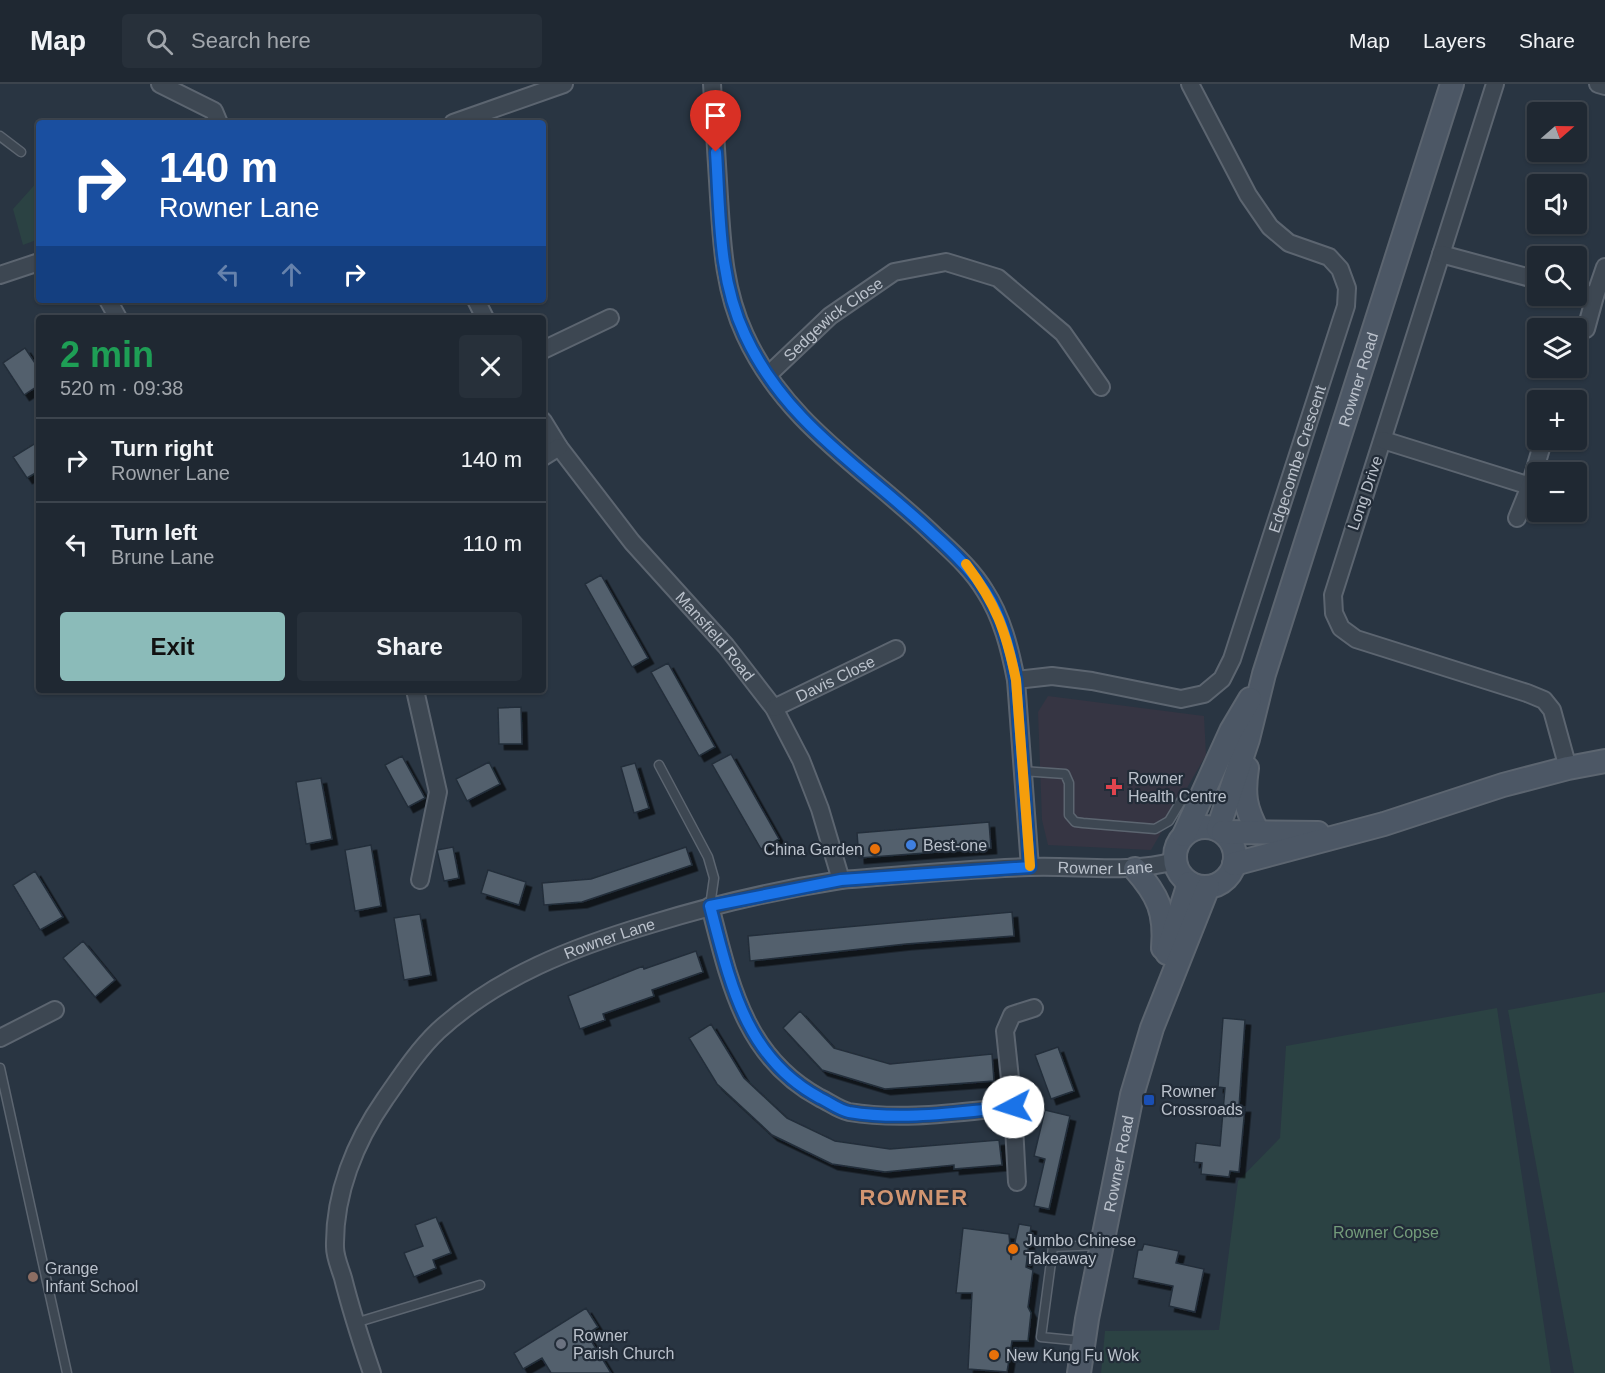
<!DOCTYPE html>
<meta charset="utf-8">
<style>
body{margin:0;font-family:Helvetica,sans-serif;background:#27303a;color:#f1f3f6;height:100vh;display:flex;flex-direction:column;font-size:22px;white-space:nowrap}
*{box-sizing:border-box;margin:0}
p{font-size:20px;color:#a1a6ac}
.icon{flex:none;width:33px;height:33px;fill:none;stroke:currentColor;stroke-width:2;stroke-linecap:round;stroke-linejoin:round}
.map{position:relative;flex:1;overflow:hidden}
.panel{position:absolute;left:36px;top:231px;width:510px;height:378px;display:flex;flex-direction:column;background:#1f2832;border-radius:6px;box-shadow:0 2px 4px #0004,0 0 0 2px #3c444d}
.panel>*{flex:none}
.banner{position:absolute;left:36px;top:36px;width:510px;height:183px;border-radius:6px;box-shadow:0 2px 4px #0004,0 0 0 2px #3c444d;background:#1a4fa0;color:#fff;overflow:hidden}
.needle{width:39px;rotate:70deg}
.tools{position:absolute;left:1527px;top:18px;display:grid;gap:12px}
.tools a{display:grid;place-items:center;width:60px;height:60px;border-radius:6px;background:#1f2832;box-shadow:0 2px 4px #0004,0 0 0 2px #3c444d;font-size:30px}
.pin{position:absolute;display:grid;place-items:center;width:51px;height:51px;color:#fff;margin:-62px -26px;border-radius:50% 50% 50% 0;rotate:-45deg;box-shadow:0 0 6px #0007}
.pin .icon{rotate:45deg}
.me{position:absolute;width:66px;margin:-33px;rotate:265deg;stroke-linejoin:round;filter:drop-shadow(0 0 4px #0008)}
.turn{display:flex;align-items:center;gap:21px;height:126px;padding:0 24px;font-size:27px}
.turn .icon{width:78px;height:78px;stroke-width:2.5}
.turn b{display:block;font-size:42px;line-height:51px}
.lanes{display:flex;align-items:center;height:57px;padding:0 24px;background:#0003;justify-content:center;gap:30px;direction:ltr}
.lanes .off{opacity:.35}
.round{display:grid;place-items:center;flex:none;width:63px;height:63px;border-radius:6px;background:#27303a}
.head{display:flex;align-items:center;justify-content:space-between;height:102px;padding:0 24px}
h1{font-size:36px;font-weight:700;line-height:45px;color:#1e9e55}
.button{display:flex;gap:12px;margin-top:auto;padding:12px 24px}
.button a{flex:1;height:69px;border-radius:6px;background:#8bbbb9;color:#111;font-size:24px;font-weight:700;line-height:69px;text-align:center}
.button a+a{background:#27303a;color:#f1f3f6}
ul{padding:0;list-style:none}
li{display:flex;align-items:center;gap:18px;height:84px;padding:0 24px;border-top:2px solid #3c444d}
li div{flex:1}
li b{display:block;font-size:22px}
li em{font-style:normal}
header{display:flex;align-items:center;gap:36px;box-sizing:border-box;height:84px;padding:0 30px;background:#1f2832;border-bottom:2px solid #3c444d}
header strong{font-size:28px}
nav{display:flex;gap:33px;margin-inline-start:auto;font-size:21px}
.search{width:420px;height:54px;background:#27303a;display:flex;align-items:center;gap:15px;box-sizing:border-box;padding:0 21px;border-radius:6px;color:#a1a6ac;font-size:22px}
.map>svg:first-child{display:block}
.medical{fill:#363543}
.green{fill:#2b4243}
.building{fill:#52606d;stroke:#242e3a;stroke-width:1.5;filter:url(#shadow)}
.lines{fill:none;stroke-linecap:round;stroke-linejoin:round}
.lane-casing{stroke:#5c6570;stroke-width:11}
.street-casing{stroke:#5c6570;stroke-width:20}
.secondary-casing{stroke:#5c6570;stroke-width:26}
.lane{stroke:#3d4752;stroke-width:8}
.street{stroke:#3d4752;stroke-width:16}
.secondary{stroke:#4c5765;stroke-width:22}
.route-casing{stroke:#114b97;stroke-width:15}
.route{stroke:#1a73e8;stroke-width:10}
.slow{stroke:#f59e0b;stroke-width:10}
.health-dot{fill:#e0444e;stroke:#222c38;stroke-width:2}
.shop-dot{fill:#3f7fe0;stroke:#222c38;stroke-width:2}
.food-dot{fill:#e8710a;stroke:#222c38;stroke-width:2}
.transit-dot{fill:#1a4fb4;stroke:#222c38;stroke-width:2}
.education-dot{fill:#8d6e63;stroke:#222c38;stroke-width:2}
.worship-dot{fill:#6b7280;stroke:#222c38;stroke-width:2}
.labels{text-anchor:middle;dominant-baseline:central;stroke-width:4.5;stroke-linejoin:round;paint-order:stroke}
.street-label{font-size:16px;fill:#bbc2cc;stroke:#222c38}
.poi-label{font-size:16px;fill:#bbc2cc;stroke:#222c38;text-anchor:start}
.park-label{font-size:16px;fill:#739b7a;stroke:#222c38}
.district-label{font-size:22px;font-weight:bold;letter-spacing:1.5px;fill:#d19571;stroke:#222c38}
</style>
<header>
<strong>Map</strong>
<div class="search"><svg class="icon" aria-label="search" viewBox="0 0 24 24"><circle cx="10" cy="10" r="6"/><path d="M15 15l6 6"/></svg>Search here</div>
<nav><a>Map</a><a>Layers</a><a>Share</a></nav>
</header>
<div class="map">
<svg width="1605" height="1289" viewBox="0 0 1605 1289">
<defs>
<filter id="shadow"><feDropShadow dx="5.5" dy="5.5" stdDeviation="0" flood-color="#0009"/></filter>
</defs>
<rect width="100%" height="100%" fill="#293542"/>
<path class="medical" d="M1048,612L1204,632L1206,671L1151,766L1048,761L1042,736L1038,628Z"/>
<path class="green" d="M39,96V155L23,161L13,125Z
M1605,908V1289H1574L1508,926Z
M1497,924L1551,1289H1101L1105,1247L1219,1246L1238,1097L1280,1054L1286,962Z"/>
<path class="building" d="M25,264L39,285V301L24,311L3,279Z
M39,357V387L27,394L13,373Z
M601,491L648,574L632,583L585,500Z
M668,579L715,663L699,672L651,588Z
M521,623L522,660H499L498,624Z
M731,670L779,755L761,765L712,680Z
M402,672L425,714L408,723L385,681Z
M489,678L500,700L467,717L456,695Z
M635,679L649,724L634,729L621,683Z
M321,694L332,755L306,760L296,698Z
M989,738L991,764L859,774L857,749Z
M371,761L381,822L355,827L345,766Z
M453,763L459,794L444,797L437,766Z
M686,763L692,781L582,818L544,821L542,799L591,795Z
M488,786L526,798L519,821L481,809Z
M35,787L63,833L40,846L13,801Z
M1012,828L1014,852L906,860L750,877L748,852Z
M420,830L431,891L404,896L394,834Z
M83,857L115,896L95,913L63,874Z
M696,867L703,888L652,906L654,912L603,930L605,936L580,945L568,912L643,882L644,885Z
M800,927L834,964L890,980L992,970L994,997L885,1005L822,986L783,944Z
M1223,934L1245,936L1239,1023H1245L1239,1088L1230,1087L1229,1093L1201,1090L1202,1079L1194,1078L1196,1059L1220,1062L1225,1004L1218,1003Z
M711,940L744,994L787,1034L835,1057L890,1065L999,1056L1002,1081L954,1085V1081L885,1088L832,1080L772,1051L717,1000L689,954Z
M1058,963L1074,1007L1051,1015L1035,971Z
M1045,1026L1070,1032L1049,1125L1034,1122L1045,1075L1034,1072Z
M436,1133L451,1169L433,1176L436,1184L414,1193L404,1169L423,1162L415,1141Z
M1019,1140L1031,1142L1026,1183L1033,1186L1028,1223L1031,1229L1028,1257H1012L1007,1288L968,1285L972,1209H956L963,1144L1009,1150L1011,1176Z
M1144,1160L1179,1167L1176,1179L1204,1185L1195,1228L1169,1222L1173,1202L1133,1194L1138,1166H1142Z
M586,1224L598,1243L587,1250L611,1289H551L542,1274L523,1285L514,1269Z"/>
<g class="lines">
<defs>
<path id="lane" d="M0,52L21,68
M659,681L708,773L714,794L710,822
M1022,687L1065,690L1069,699V731L1075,738L1083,739L1155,745L1169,737L1184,712
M0,984L67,1289
M355,1239L480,1201
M1081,1257L1041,1253L1053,1163L1101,1161"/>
<g id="street">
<path d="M160,0L214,27L219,39"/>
<path d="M712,0C714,38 717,75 719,113C722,161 724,206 745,251C785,339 865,385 933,450C952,468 971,484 985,507C1002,533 1010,565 1016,596L1030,783"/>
<path d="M1495,0L1333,511L1334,529L1341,544L1356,555L1527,609L1544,616L1552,626L1568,684"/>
<path d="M1598,0L1605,2"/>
<path d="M453,39L564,0"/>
<path d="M1441,170L1538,196"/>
<path d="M0,191L39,178"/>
<path d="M1576,207L1595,212"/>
<path d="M108,216L118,234"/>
<path d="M476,216L485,234"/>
<path d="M1586,245L1595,212L1605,183"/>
<path d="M543,266L610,234"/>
<path id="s1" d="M768,291L830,232L894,188L946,178L998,194L1063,249L1101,303"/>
<path id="s2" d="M543,337L559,363L632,458L726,562L774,624L801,676L820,725L841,796"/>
<path d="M1383,356L1530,402"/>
<path d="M543,373L559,363"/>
<path d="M1517,434L1530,402L1542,361"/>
<path id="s3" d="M1016,596L1052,592L1092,597L1181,615L1204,610L1222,595L1232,575L1346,222L1347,204L1340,185L1329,173L1289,159L1270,143L1248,111L1190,0"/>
<path d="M415,606L438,708L420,796"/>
<path id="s4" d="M774,624L896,565"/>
<path d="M710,822C730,899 744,973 820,1014C829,1018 839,1026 849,1028C903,1037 959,1028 1013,1023"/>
<path d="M0,954L55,926"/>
<path d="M1017,1098L1013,1023L1005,947L1012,931L1034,924"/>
<path id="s5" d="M372,1289C361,1257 351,1226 343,1194C340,1184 335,1173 335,1163C334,1110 355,1058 385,1015C401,992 418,966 438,947C498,892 574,863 651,840C713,821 776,806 841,796C903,791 966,785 1029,783C1078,781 1127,790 1175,777"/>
</g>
<g id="secondary">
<path d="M1247,684C1243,711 1245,724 1258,748"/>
<circle cx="1205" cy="773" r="30"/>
<path id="s6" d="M1218,745L1248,655L1264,590L1452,0"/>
<path d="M1223,748L1318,749"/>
<path d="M1184,751L1231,647L1250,615"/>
<path d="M1234,780L1384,740L1503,701L1568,684L1605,677"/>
<path d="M1135,785C1158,811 1166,828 1163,864"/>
<path d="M1167,869L1189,799"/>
<path id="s7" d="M1079,1289L1087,1235L1132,1011L1152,944L1208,803"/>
</g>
</defs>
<use href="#lane" class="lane-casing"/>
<use href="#street" class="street-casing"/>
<use href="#secondary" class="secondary-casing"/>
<use href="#lane" class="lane"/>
<use href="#street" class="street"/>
<use href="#secondary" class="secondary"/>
</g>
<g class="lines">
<defs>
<path id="route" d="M716,68C720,130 718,194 745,251C786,340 865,385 933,450C952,467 971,485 985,507C1002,533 1010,565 1016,596L1030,783L841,796L710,822C730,898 745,974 820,1014C829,1018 839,1026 849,1028C903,1037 959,1028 1013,1023"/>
</defs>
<use href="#route" class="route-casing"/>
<use href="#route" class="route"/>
<path class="slow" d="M966,480C996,520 1006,547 1016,596L1030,782"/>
</g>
<path class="health-dot" d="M1111 694h6v6h6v6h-6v6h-6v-6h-6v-6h6z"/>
<circle class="shop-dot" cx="911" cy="761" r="6"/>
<g class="food-dot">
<circle cx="875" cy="765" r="6"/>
<circle cx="1013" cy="1165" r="6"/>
<circle cx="994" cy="1271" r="6"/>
</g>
<rect class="transit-dot" x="1143" y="1010" width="12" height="12" rx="3"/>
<circle class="education-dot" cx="33" cy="1193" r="6"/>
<circle class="worship-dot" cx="561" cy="1260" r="6"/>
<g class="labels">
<g class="street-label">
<text stroke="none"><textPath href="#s1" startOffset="86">Sedgewick Close</textPath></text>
<text stroke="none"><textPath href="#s6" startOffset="471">Rowner Road</textPath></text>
<text stroke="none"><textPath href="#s3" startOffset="447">Edgecombe Crescent</textPath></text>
<text transform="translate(1365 409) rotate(-71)">Long Drive</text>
<text stroke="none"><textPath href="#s2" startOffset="276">Mansfield Road</textPath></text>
<text stroke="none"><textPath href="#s4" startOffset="68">Davis Close</textPath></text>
<text stroke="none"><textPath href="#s5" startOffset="1077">Rowner Lane</textPath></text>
<text stroke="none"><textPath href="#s5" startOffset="573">Rowner Lane</textPath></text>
<text stroke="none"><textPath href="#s7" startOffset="213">Rowner Road</textPath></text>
</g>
<g class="poi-label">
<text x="1128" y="694">Rowner<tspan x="1128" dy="18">Health Centre</tspan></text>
<text x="923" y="761">Best-one</text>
<text x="863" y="765" text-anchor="end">China Garden</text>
<text x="1161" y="1007">Rowner<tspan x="1161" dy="18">Crossroads</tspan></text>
<text x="1025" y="1156">Jumbo Chinese<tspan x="1025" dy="18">Takeaway</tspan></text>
<text x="45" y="1184">Grange<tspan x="45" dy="18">Infant School</tspan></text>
<text x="573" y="1251">Rowner<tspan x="573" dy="18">Parish Church</tspan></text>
<text x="1006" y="1271">New Kung Fu Wok</text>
</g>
<g class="park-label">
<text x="1386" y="1148">Rowner Copse</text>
</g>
<g class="district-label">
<text x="914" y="1113">ROWNER</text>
</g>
</g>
</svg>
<div class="tools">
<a><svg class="needle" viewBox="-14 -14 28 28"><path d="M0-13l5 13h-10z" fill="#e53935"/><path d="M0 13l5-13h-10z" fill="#a1a6ac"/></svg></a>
<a><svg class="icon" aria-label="sound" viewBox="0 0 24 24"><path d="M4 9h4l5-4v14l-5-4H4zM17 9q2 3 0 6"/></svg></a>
<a><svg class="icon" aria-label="search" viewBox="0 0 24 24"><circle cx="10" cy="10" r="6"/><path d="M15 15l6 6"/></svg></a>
<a><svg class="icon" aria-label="layers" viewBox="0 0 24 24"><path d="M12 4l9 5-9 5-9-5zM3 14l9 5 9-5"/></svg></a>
<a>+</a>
<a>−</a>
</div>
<div class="pin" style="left:716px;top:68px;background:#d93025"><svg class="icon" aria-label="arrive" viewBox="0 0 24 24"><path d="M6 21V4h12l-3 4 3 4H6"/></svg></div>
<svg class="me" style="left:1013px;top:1023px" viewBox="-20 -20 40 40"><circle r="19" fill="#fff"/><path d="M0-13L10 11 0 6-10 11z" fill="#1a73e8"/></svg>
<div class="banner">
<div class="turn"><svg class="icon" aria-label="right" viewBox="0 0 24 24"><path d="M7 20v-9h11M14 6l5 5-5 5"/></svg><div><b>140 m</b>Rowner Lane</div></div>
<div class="lanes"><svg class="icon off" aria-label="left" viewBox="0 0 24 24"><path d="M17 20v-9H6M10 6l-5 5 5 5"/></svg><svg class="icon off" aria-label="ahead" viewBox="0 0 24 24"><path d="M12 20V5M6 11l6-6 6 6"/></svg><svg class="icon" aria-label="right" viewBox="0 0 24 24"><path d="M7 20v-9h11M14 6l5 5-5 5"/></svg></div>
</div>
<section class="panel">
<div class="head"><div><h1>2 min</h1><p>520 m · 09:38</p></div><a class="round"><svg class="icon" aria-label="close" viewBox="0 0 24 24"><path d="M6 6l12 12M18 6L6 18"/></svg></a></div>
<ul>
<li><svg class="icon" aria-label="right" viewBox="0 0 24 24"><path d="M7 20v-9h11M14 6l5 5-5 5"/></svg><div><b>Turn right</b><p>Rowner Lane</p></div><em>140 m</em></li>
<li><svg class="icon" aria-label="left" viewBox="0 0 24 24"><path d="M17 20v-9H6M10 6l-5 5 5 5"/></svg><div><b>Turn left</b><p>Brune Lane</p></div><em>110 m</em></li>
</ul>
<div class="button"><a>Exit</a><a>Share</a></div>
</section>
</div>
